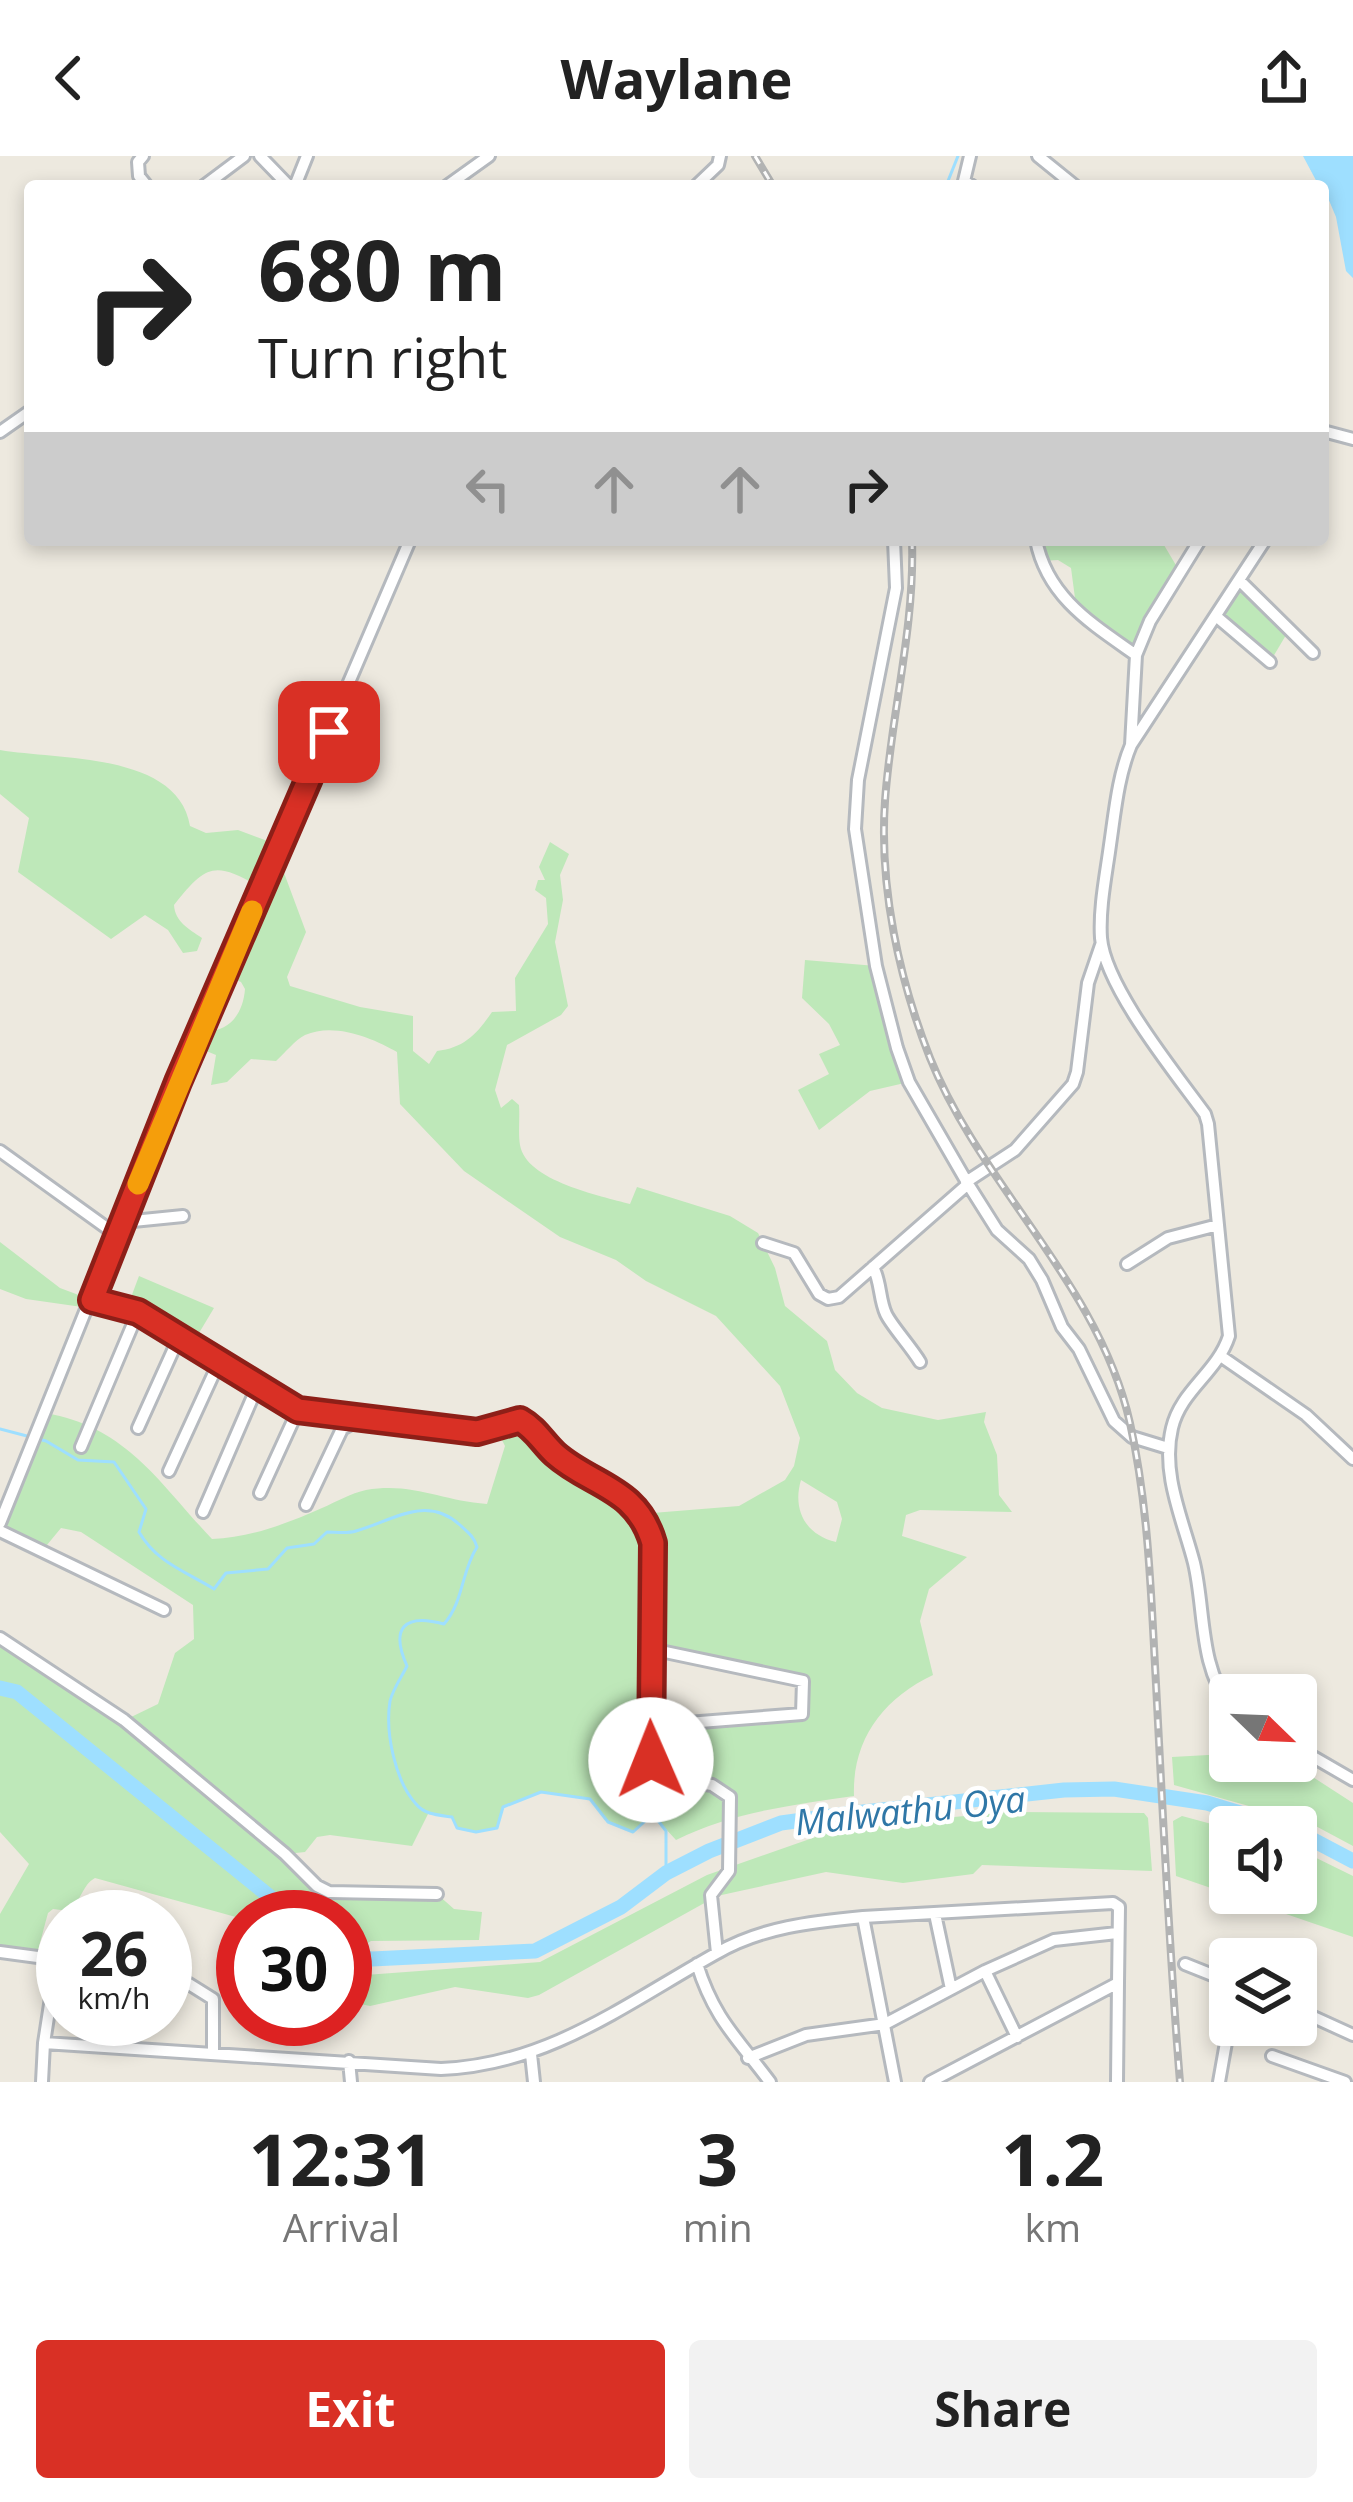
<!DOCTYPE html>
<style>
body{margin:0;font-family:"Open Sans",sans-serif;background:#f2f2f2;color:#222;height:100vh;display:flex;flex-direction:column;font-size:45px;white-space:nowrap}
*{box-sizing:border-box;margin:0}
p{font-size:39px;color:#767676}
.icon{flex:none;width:66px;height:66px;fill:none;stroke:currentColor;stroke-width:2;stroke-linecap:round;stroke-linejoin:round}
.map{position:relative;height:1926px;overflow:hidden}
.side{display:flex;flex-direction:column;background:#fff;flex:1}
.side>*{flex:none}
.top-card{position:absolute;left:24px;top:24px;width:1305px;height:366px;border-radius:12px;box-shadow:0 6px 18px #0003;background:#fff;color:#222;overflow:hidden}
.needle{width:78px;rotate:113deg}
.tools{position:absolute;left:1209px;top:1518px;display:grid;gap:24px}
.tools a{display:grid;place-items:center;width:108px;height:108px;border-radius:12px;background:#fff;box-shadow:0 6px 18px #0003;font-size:60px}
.speed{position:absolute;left:36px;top:1734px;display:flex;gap:24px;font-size:60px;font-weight:700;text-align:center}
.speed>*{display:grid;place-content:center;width:156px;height:156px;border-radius:50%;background:#fff;box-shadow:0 6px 18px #0003;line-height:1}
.speed small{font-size:30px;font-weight:400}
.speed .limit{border:18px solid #d22;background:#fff;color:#111}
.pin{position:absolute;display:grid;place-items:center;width:102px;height:102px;color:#fff;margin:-51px;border-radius:24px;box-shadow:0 6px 18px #0006}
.me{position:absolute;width:132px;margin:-66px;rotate:359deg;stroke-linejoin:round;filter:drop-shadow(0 0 9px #0008)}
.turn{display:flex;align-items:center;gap:42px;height:252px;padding:0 36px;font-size:54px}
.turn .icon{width:156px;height:156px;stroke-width:2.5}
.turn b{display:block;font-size:84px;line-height:102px}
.lanes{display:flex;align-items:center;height:114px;padding:0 36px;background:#0003;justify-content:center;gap:60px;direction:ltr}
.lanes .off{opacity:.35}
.eta{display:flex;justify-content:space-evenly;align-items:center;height:204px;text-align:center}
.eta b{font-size:72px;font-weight:700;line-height:84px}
.action{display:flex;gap:24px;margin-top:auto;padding:24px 36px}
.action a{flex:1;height:138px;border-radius:12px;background:#d93025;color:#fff;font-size:48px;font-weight:700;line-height:138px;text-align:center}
.action a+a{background:#f2f2f2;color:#222}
header{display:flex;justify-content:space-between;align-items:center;height:156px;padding:0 36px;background:#fff;font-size:54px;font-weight:700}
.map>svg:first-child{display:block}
.green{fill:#bee8b9;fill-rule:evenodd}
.water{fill:#9edfff}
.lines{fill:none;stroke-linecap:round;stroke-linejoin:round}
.stream{stroke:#9edfff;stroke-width:3}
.river{stroke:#9edfff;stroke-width:15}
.minor-casing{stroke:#b5b9be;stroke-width:16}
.minor{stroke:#fff;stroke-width:10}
.rail-casing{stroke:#b2b3b3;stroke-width:8}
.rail{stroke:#fff;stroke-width:3;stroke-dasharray:9;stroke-linecap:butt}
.route-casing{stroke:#8d1f18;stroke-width:30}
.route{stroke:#d93025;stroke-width:21}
.slow{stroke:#f59e0b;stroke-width:21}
.labels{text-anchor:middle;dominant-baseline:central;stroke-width:9;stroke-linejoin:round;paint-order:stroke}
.water-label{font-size:36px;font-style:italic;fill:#2f77a7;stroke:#fff}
</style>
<header><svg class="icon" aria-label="back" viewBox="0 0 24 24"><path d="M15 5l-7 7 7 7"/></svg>Waylane<svg class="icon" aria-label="share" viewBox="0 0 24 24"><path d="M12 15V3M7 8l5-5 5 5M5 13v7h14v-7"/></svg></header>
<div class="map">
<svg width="1353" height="1926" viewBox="0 0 1353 1926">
<rect width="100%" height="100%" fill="#ede9df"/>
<path class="green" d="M1036,384H1161L1180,416L1136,499L1077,457L1071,412L1058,404L1042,405Z
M1240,425L1289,474L1270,506L1217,461Z
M0,594C58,604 178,596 190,670L206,677L238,674L281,690L277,698L306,776L287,821L290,830L360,851L413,860V895L429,908L437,895C464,892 477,878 492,856L516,855L515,822L548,768L546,742L535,734L538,724H545L539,711L550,686L569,698L560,719L563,744L555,786L568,850L561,859L507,889L495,934L501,952L512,943L519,949C520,962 518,977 520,989C526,1025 601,1040 630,1048L637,1031L730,1060L758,1077L775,1112L785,1150L827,1185L835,1214L857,1237L882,1252L938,1264L986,1256L984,1266L997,1299L999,1339L1012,1356L920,1354L906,1359L902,1380L967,1401L929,1433L920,1465L933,1519C882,1543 852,1585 854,1640C793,1649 732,1656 676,1684L653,1659L633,1676L608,1666L590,1643L541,1636L503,1651L497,1672L476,1676L457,1672L451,1661L428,1658L412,1690L330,1679L317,1681L305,1696L286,1698L329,1736L437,1738L454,1753L482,1756L479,1784L371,1785L348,1799L352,1820L540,1806L707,1719L844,1671L1009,1656L1144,1657L1148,1662L1152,1715L982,1709L973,1718L903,1727L826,1716L717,1740L539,1839L528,1842L455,1831L370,1850L345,1845V1761L243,1763L95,1722C82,1729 81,1746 69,1755L53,1753L48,1757L38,1794L0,1790V1758L29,1708L0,1676V1483L125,1564L158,1548L175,1497L194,1483L193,1449L81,1376L61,1372L42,1395L0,1375L46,1257C128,1272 159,1327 212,1383C250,1382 288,1367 322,1352C336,1346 351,1337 366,1334C413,1326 442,1345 487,1348L505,1290L497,1274L514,1265L640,1358L739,1350L785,1324L794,1310L800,1282L780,1230L716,1160L646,1125L616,1104L560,1081L464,1015L400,948L397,896C373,882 334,866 305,879C295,884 285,897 276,905L251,903L227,926L211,929L216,899L194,890L200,875C228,878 243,859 245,833L241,826L224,819L262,732C215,705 207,707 174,749C175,766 189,773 202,782L197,795L183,797L168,774L145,759L111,783L18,716L29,662L0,638ZM801,1324L837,1346L842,1363L836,1386C806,1379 792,1354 801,1324ZM652,1493L803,1525L799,1560L650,1570Z
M805,804L876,810L909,926L870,935L819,974L798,934L829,918L819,898L840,889L829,868L802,842Z
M0,1086L60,1132L92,1144L89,1152L26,1143L0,1133Z
M139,1120L214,1152L193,1187L127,1152Z
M1226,1598H1230V1605H1288L1353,1647V1690L1310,1667L1174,1629L1172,1601Z
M1182,1660L1230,1673V1737H1296V1692L1353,1720V1781L1176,1720L1173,1665Z"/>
<path class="water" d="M1303,0H1353V122L1346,115L1336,61L1323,30H1319Z"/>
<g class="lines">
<path class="stream" d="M946,30L958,0
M0,1273L46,1285L78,1304L114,1306L146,1353L139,1376C157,1407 185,1415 214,1433L226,1417L268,1413L287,1392L314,1388L327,1376C335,1376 347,1378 356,1375C392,1365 426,1338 460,1369C469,1377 474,1381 477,1391C461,1416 464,1445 444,1468C404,1457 390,1472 407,1510C401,1522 393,1533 390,1545C385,1576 395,1625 416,1648C425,1659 439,1659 452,1661L457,1672L476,1676L497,1672L503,1651L541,1636L590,1643L608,1666L633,1676L653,1658L666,1675V1717"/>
<path class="river" d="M0,1532L17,1536L295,1761
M1296,1675L1353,1705
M345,1798L372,1803L535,1795L621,1751L666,1717L709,1695L781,1667L854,1657L1064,1634L1114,1633L1207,1647L1287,1671"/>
<defs>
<path id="minor" d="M143,0L138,6L139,20L147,30
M260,0L289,30
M970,0L964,25L972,30
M1038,0L1075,30
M204,30L244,0
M295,30L307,0
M447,30L489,0
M696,30L718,9L720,0
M1323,275L1353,283
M0,276L30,255
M894,384L896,432L858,624L855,673L876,810L897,892L909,926L968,1028L997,1074L1029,1103L1042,1124L1062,1171L1079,1193L1114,1265L1132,1281L1168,1292
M1036,384C1047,441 1092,468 1136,499
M1240,425L1313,497
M1217,461L1270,506
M1131,589L1136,499L1150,465L1200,384
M0,995L118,1080
M966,1026L1015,994L1073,928L1077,916L1088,827L1101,789
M123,1066L183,1060
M763,1087L794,1097L819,1138L828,1143L839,1141L968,1028
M1127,1108L1168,1082L1218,1069
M873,1111C881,1126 879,1143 886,1158C891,1169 911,1191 920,1206
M1222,1201L1306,1259L1353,1303
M138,1272L180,1179
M81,1291L138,1156
M169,1315L219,1206
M260,1337L298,1254
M306,1349L342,1273L358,1264
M203,1356L257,1231
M0,1367L178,925L410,384
M0,1375L164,1454
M0,1482L124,1564L285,1698L317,1730L329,1736L437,1738
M1230,1549C1199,1511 1205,1453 1194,1407C1183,1364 1161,1318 1172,1272C1181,1234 1217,1217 1229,1180L1208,968L1205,958C1176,918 1105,831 1101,782C1099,752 1106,719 1110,689C1115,655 1118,620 1131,589L1265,384
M649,1570L802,1558L803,1525L651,1493
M1296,1591L1353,1624
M935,1758L951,1833
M863,1761L1113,1747L1119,1751L1118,1827L930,1926
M0,1796L60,1804
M717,1797C762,1771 812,1766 863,1761L895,1926
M697,1808C714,1863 738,1883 770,1926
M1185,1808L1230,1826
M985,1815L1017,1881
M165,1820L181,1823L213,1843V1896
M1296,1853L1353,1879
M44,1887L57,1803
M531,1898L534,1926
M1272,1900L1345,1926
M748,1902L806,1879L885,1868L985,1815L1054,1784L1117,1777
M349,1905L351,1926
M42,1926L44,1887L441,1913C548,1909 627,1847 717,1797L711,1739L729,1715L730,1641L712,1629L660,1621C624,1579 678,1421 647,1367C627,1333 589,1323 559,1302C544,1291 537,1273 520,1264L477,1276L298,1254L138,1156L92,1144
M1117,1926L1118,1827
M1219,1926L1230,1864"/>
</defs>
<use href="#minor" class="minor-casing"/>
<use href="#minor" class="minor"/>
<defs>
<path id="rail" d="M755,0L773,30
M912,384C915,472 891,558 885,645C879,731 899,823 930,902C981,1030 1099,1128 1130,1267C1149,1353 1151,1440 1156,1528C1163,1661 1169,1793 1180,1926"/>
</defs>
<use href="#rail" class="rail-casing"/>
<use href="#rail" class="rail"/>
</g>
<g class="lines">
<defs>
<path id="route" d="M329,576L178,926L92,1144L138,1156L298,1254L477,1276L520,1264C536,1273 542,1286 555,1298C591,1330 637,1331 653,1387L651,1604"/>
</defs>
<use href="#route" class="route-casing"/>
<use href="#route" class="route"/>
<path class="slow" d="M138,1028L252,755"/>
</g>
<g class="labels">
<g class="water-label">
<text transform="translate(910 1654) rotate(-6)">Malwathu Oya</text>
</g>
</g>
</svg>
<div class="tools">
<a><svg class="needle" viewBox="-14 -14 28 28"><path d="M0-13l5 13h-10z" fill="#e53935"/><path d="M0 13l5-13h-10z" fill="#767676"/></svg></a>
<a><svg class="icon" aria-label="sound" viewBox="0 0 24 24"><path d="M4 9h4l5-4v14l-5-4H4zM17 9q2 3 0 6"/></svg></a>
<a><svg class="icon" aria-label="layers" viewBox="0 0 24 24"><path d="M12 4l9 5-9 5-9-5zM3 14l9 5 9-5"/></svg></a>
</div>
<div class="speed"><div>26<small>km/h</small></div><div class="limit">30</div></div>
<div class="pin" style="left:329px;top:576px;background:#d93025"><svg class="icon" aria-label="arrive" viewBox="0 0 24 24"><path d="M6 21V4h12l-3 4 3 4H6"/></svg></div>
<svg class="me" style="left:651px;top:1604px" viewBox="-20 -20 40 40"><circle r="19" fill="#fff"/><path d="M0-13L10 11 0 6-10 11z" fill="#d93025"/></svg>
<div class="top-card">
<div class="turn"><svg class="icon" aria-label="right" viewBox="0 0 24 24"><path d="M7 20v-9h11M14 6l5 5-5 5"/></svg><div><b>680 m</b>Turn right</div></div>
<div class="lanes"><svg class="icon off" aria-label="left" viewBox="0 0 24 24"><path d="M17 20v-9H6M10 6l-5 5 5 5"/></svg><svg class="icon off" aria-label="ahead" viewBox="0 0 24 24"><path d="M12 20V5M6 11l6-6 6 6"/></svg><svg class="icon off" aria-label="ahead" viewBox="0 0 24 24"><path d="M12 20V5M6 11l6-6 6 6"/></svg><svg class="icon" aria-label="right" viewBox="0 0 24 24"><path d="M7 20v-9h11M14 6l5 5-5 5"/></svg></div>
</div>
</div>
<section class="side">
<div class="eta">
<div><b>12:31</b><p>Arrival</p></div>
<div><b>3</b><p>min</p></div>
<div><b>1.2</b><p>km</p></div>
</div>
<div class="action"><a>Exit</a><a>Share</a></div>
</section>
